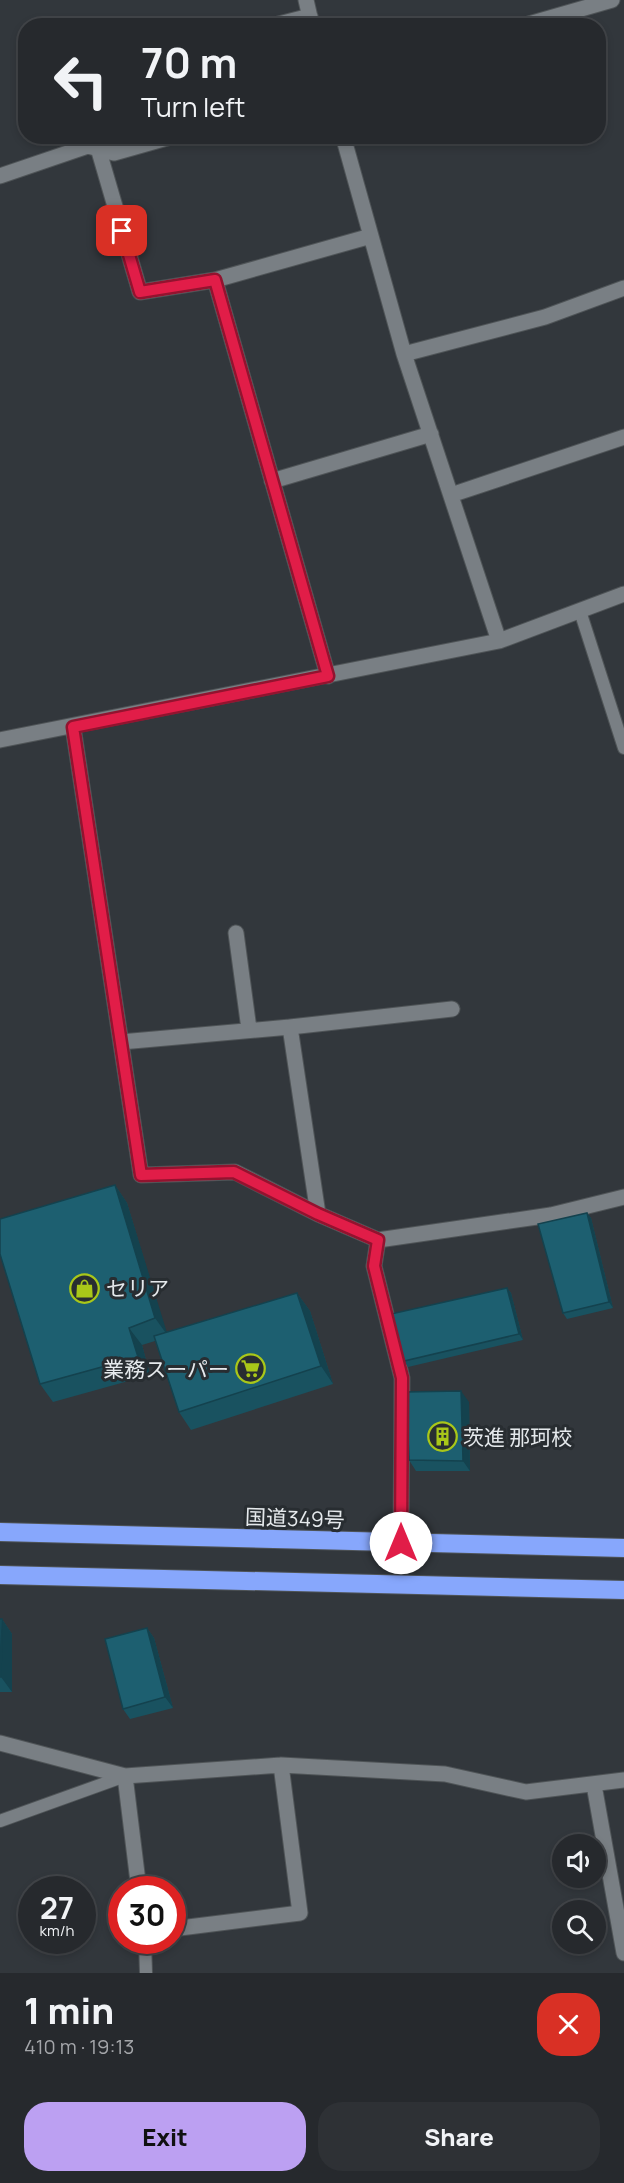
<!DOCTYPE html>
<meta charset="utf-8">
<style>
body{margin:0;font-family:Manrope,"Noto Sans JP",sans-serif;background:#2e3135;color:#f1f3f6;height:100vh;display:flex;flex-direction:column;font-size:22px;white-space:nowrap}
*{box-sizing:border-box;margin:0}
p{font-size:20px;color:#a4a6aa}
.icon{flex:none;width:33px;height:33px;fill:none;stroke:currentColor;stroke-width:2;stroke-linecap:round;stroke-linejoin:round}
.map{position:relative;height:1973px;overflow:hidden}
.details{display:flex;flex-direction:column;background:#26292d;flex:1}
.details>*{flex:none}
.top-card{position:absolute;left:18px;top:18px;width:588px;height:126px;border-radius:24px;box-shadow:0 3px 9px #0003,0 0 0 2px #424549;background:#26292d;color:#f1f3f6;overflow:hidden}
.controls{position:absolute;left:552px;top:1834px;display:grid;gap:12px}
.controls a{display:grid;place-items:center;width:54px;height:54px;border-radius:50%;background:#26292d;box-shadow:0 3px 9px #0003,0 0 0 2px #424549;font-size:30px}
.speed{position:absolute;left:18px;top:1876px;display:flex;gap:12px;font-size:30px;font-weight:700;text-align:center}
.speed>*{display:grid;place-content:center;width:78px;height:78px;border-radius:50%;background:#26292d;box-shadow:0 3px 9px #0003,0 0 0 2px #424549;line-height:1}
.speed small{font-size:15px;font-weight:400}
.speed .limit{border:9px solid #d22;background:#fff;color:#111}
.pin{position:absolute;display:grid;place-items:center;width:51px;height:51px;color:#fff;margin:-26px;border-radius:12px;box-shadow:0 3px 9px #0006}
.me{position:absolute;width:66px;margin:-33px;rotate:0deg;stroke-linejoin:round;filter:drop-shadow(0 0 4px #0008)}
.turn{display:flex;align-items:center;gap:21px;height:126px;padding:0 24px;font-size:27px}
.turn .icon{width:78px;height:78px;stroke-width:2.5}
.turn b{display:block;font-size:42px;line-height:51px}
.round{display:grid;place-items:center;flex:none;width:63px;height:63px;border-radius:24px;background:#2e3135}
.overview{display:flex;align-items:center;justify-content:space-between;height:102px;padding:0 24px}
h1{font-size:36px;font-weight:800;line-height:45px}
.action{display:flex;gap:12px;margin-top:auto;padding:12px 24px}
.action a{flex:1;height:69px;border-radius:24px;background:#bca0f2;color:#111;font-size:24px;font-weight:800;line-height:69px;text-align:center}
.action a+a{background:#2e3135;color:#f1f3f6}
.map>svg:first-child{display:block}
.lines{fill:none;stroke-linecap:round;stroke-linejoin:round}
.lane-casing{stroke:#4f5457;stroke-width:14}
.street-casing{stroke:#4f5457;stroke-width:17}
.highway-casing{stroke:#4f5457;stroke-width:20}
.lane{stroke:#797f84;stroke-width:12}
.street{stroke:#797f84;stroke-width:15}
.highway{stroke:#87a7fc;stroke-width:18}
.wall{fill:#195260}
.shaded-wall{fill:#14424e}
.building{fill:#1d5f70;stroke:#14424e;stroke-width:1.5}
.route-casing{stroke:#92132f;stroke-width:15}
.route{stroke:#e11d48;stroke-width:10}
.labels{text-anchor:middle;dominant-baseline:central;stroke-width:6;stroke-linejoin:round;paint-order:stroke}
.poi-label{font-size:21px;fill:#e5e9ec;stroke:#282d31;text-anchor:start}
.street-label{font-size:21px;fill:#e5e9ec;stroke:#282d31}
</style>
<div class="map">
<svg width="624" height="1973" viewBox="0 0 624 1973">
<rect width="100%" height="100%" fill="#32373c"/>
<g class="lines">
<defs>
<path id="lane" d="M580,611L624,748
M0,1821L125,1776
M145,1941L146,1973"/>
<path id="street" d="M306,0L312,26
M271,26L310,16
M522,26L612,0
M343,136L404,354L499,641
M98,148L140,292L215,280L371,236
M0,176L88,146L114,153L174,136
M215,280L328,676
M404,354L545,317L624,288
M272,481L431,434
M451,495L624,437
M73,727L141,1175L235,1172L318,1214L378,1240L551,1215L624,1197
M0,740L499,641L624,594
M236,933L249,1029
M290,1027L318,1214
M121,1042L290,1027L452,1009
M378,1240L374,1266L402,1378L401,1543
M0,1743L125,1776L281,1765L445,1774L526,1792L624,1780
M125,1776L139,1890
M594,1785L624,1953
M172,1929L300,1913L281,1765"/>
<path id="highway" d="M0,1532L624,1548
M0,1575L624,1590"/>
</defs>
<use href="#lane" class="lane-casing"/>
<use href="#street" class="street-casing"/>
<use href="#highway" class="highway-casing"/>
<use href="#lane" class="lane"/>
<use href="#street" class="street"/>
<use href="#highway" class="highway"/>
</g>
<path class="wall" d="M115,1185L127,1203L166,1332L297,1293L310,1311L333,1384L191,1430L179,1412L155,1341L142,1345L150,1375L53,1402L40,1384Z
M587,1213L591,1218L613,1308L567,1319L563,1313Z
M507,1288L511,1293L523,1340L408,1367L404,1361Z
M469,1402L470,1471H416L409,1460Z
M0,1619H2L12,1634V1692H0Z
M147,1628L154,1638L173,1708L130,1719L123,1709Z"/>
<path class="shaded-wall" d="M115,1185L127,1203L168,1336L155,1318Z
M587,1213L591,1218L613,1308L609,1302Z
M507,1288L511,1293L523,1340L519,1334Z
M297,1293L310,1311L333,1384L321,1366Z
M129,1328L142,1345L150,1375L138,1357Z
M461,1391L469,1402L470,1471L463,1461Z
M2,1619L12,1634V1692L1,1677Z
M147,1628L154,1638L173,1708L165,1697Z"/>
<path class="building" d="M115,1185L155,1318L129,1328L138,1357L40,1384L0,1254V1219Z
M587,1213L609,1302L563,1313L538,1224Z
M507,1288L519,1334L404,1361L391,1314Z
M297,1293L321,1366L179,1412L154,1336Z
M461,1391L463,1461L409,1460L406,1392Z
M0,1619H2L1,1677H0Z
M147,1628L165,1697L123,1709L105,1639Z"/>
<g class="lines">
<defs>
<path id="route" d="M122,231L140,292L215,280L328,676L73,727L141,1175L234,1172L318,1214L378,1240L374,1266L402,1378L401,1543"/>
</defs>
<use href="#route" class="route-casing"/>
<use href="#route" class="route"/>
</g>
<defs>
<symbol id="shop-ring" viewBox="-11 -11 22 22"><circle r="9.5" fill="#282d31" stroke="#a9c719" stroke-width="1.5"/><path d="M-5-2.5h2.3a2.7 3.5 0 0 1 5.4 0H5L5.5 6h-11ZM-1.5-2.5h3a1.5 2.3 0 0 0-3 0Z" fill="#a9c719"/></symbol>
<symbol id="supermarket-ring" viewBox="-11 -11 22 22"><circle r="9.5" fill="#282d31" stroke="#a9c719" stroke-width="1.5"/><path d="M-6-5.5h2.5l.6 2H6L4.5 2H-2.5L-4.4-4H-6ZM-1.5 3.2a1.3 1.3 0 1 0 .1 0ZM3 3.2a1.3 1.3 0 1 0 .1 0Z" fill="#a9c719"/></symbol>
<symbol id="building-ring" viewBox="-11 -11 22 22"><circle r="9.5" fill="#282d31" stroke="#a9c719" stroke-width="1.5"/><path d="M-4-6H4V6H1V3H-1V6H-4ZM-2.5-4.3h1.7v1.8h-1.7ZM.8-4.3h1.7v1.8H.8ZM-2.5-1h1.7V.8h-1.7ZM.8-1h1.7V.8H.8Z" fill="#a9c719"/></symbol>
</defs>
<g fill-rule="evenodd">
<use href="#shop-ring" x="68" y="1272" width="33" height="33"/>
<use href="#supermarket-ring" x="234" y="1352" width="33" height="33"/>
<use href="#building-ring" x="426" y="1420" width="33" height="33"/>
</g>
<g class="labels">
<g class="poi-label">
<text x="106" y="1288">セリア</text>
<text x="229" y="1369" text-anchor="end">業務スーパー</text>
<text x="463" y="1437">茨進 那珂校</text>
</g>
<g class="street-label">
<text transform="translate(295 1518) rotate(2)">国道349号</text>
</g>
</g>
</svg>
<div class="controls">
<a><svg class="icon" aria-label="sound" viewBox="0 0 24 24"><path d="M4 9h4l5-4v14l-5-4H4zM17 9q2 3 0 6"/></svg></a>
<a><svg class="icon" aria-label="search" viewBox="0 0 24 24"><circle cx="10" cy="10" r="6"/><path d="M15 15l6 6"/></svg></a>
</div>
<div class="speed"><div>27<small>km/h</small></div><div class="limit">30</div></div>
<div class="pin" style="left:122px;top:231px;background:#d93025"><svg class="icon" aria-label="arrive" viewBox="0 0 24 24"><path d="M6 21V4h12l-3 4 3 4H6"/></svg></div>
<svg class="me" style="left:401px;top:1543px" viewBox="-20 -20 40 40"><circle r="19" fill="#fff"/><path d="M0-13L10 11 0 6-10 11z" fill="#e11d48"/></svg>
<div class="top-card">
<div class="turn"><svg class="icon" aria-label="left" viewBox="0 0 24 24"><path d="M17 20v-9H6M10 6l-5 5 5 5"/></svg><div><b>70 m</b>Turn left</div></div>
</div>
</div>
<section class="details">
<div class="overview"><div><h1>1 min</h1><p>410 m · 19:13</p></div><a class="round" style="background:#d93025;color:#fff"><svg class="icon" aria-label="close" viewBox="0 0 24 24"><path d="M6 6l12 12M18 6L6 18"/></svg></a></div>
<div class="action"><a>Exit</a><a>Share</a></div>
</section>
